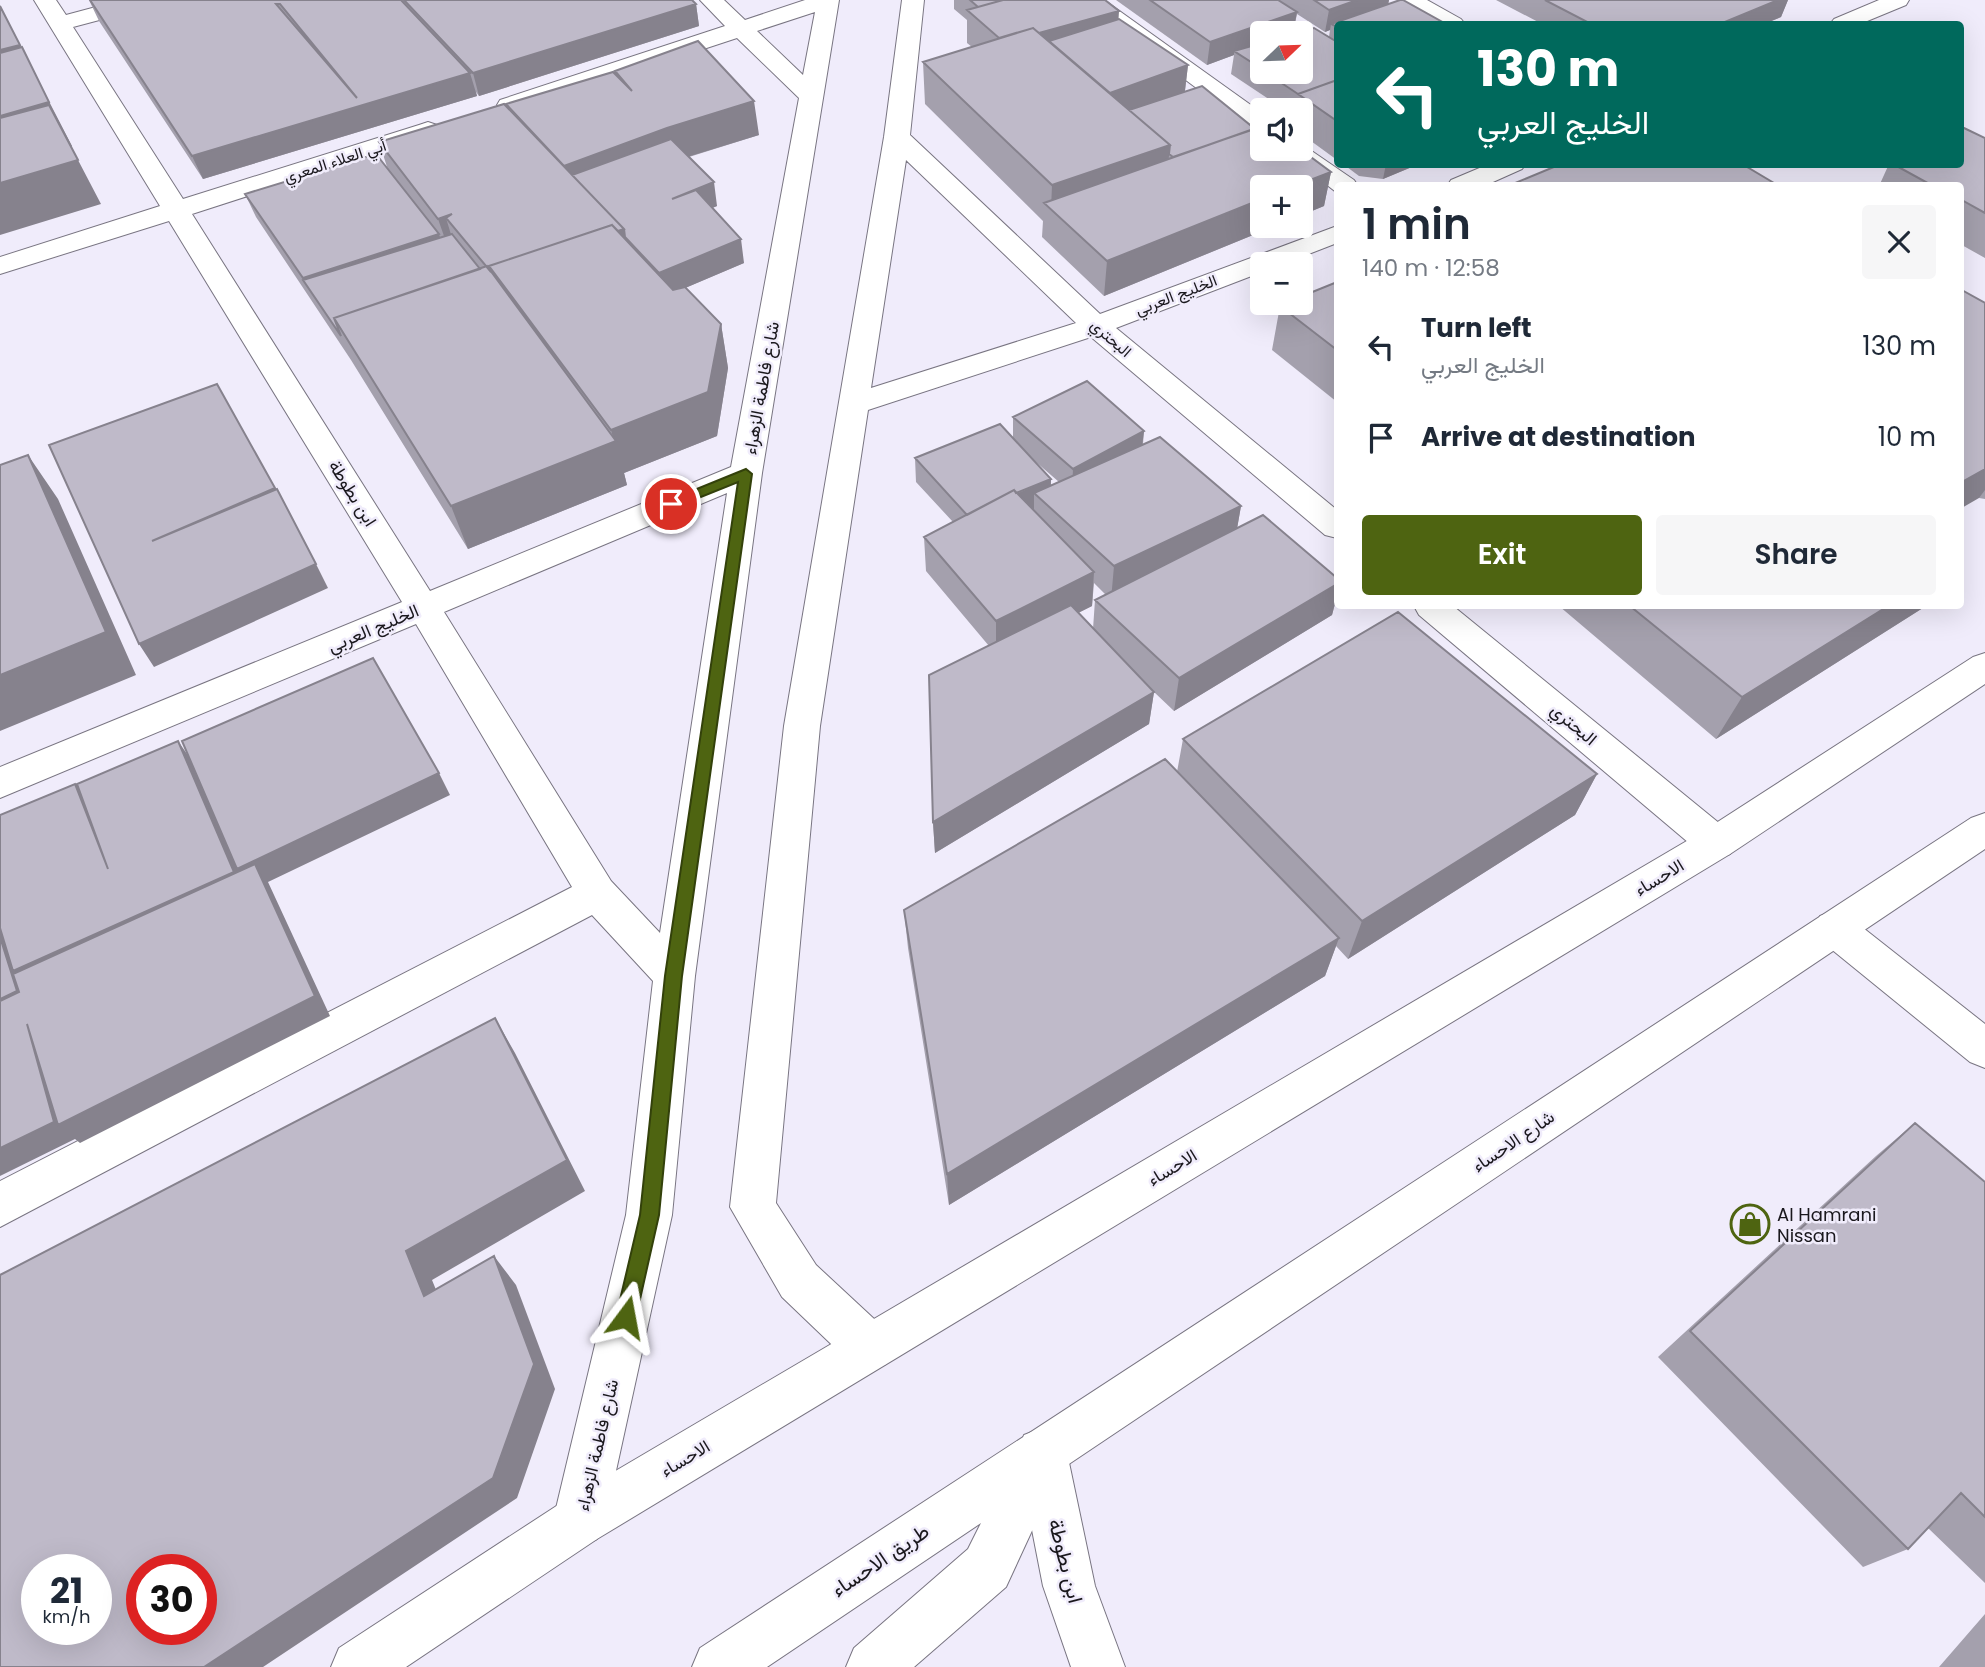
<!DOCTYPE html>
<meta charset="utf-8">
<style>
body{margin:0;font-family:Poppins,Vazirmatn,sans-serif;background:#f6f6f7;color:#1f2937;height:100vh;display:flex;flex-direction:column;font-size:26px;white-space:nowrap}
*{box-sizing:border-box;margin:0}
p{font-size:23px;color:#747a83}
.icon{flex:none;width:38px;height:38px;fill:none;stroke:currentColor;stroke-width:2;stroke-linecap:round;stroke-linejoin:round}
.map{position:relative;flex:1;overflow:hidden}
.drawer{position:absolute;left:1334px;top:182px;width:630px;height:427px;display:flex;flex-direction:column;background:#fff;border-radius:7px;box-shadow:0 7px 28px #0002}
.drawer>*{flex:none}
.top-card{position:absolute;left:1334px;top:21px;width:630px;height:147px;border-radius:7px;box-shadow:0 7px 28px #0002;background:#00695c;color:#fff;overflow:hidden}
.needle{width:46px;rotate:67deg}
.controls{position:absolute;left:1250px;top:21px;display:grid;gap:14px}
.controls a{display:grid;place-items:center;width:63px;height:63px;border-radius:7px;background:#fff;box-shadow:0 7px 28px #0002;font-size:35px}
.speed{position:absolute;left:21px;top:1554px;display:flex;gap:14px;font-size:35px;font-weight:700;text-align:center}
.speed>*{display:grid;place-content:center;width:91px;height:91px;border-radius:50%;background:#fff;box-shadow:0 7px 28px #0002;line-height:1}
.speed small{font-size:18px;font-weight:400}
.speed .limit{border:10px solid #d22;background:#fff;color:#111}
.pin{position:absolute;display:grid;place-items:center;width:60px;height:60px;color:#fff;margin:-30px;border:4px solid #fff;border-radius:50%;box-shadow:0 2px 7px #0007}
.me{position:absolute;width:77px;margin:-38px;rotate:13deg;stroke-linejoin:round;filter:drop-shadow(0 0 5px #0008)}
.turn{display:flex;align-items:center;gap:24px;height:147px;padding:0 28px;font-size:32px}
.turn .icon{width:91px;height:91px;stroke-width:2.5}
.turn b{display:block;font-size:49px;line-height:60px}
.round{display:grid;place-items:center;flex:none;width:74px;height:74px;border-radius:7px;background:#f6f6f7}
.summary{display:flex;align-items:center;justify-content:space-between;height:119px;padding:0 28px}
h1{font-size:42px;font-weight:600;line-height:52px}
.action{display:flex;gap:14px;margin-top:auto;padding:14px 28px}
.action a{flex:1;height:80px;border-radius:7px;background:#4e6411;color:#fff;font-size:28px;font-weight:600;line-height:80px;text-align:center}
.action a+a{background:#f6f6f7;color:#1f2937}
ul{padding:0;list-style:none}
li{display:flex;align-items:center;gap:21px;height:91px;padding:0 28px}
li div{flex:1}
li b{display:block;font-size:26px}
li em{font-style:normal}
.map>svg:first-child{display:block}
.lines{fill:none;stroke-linecap:round;stroke-linejoin:round}
.minor-casing{stroke:#797582;stroke-width:2}
.major-casing{stroke:#797582;stroke-width:2}
.minor{fill:#fff;fill-rule:evenodd}
.major{fill:#fff;fill-rule:evenodd}
.wall{fill:#a4a0ad;fill-rule:evenodd}
.shaded-wall{fill:#86828d}
.building{fill:#bfbac9;stroke:#86828d;stroke-width:2;fill-rule:evenodd}
.route{fill:#4e6411;stroke:#33410b;stroke-width:2}
.labels{text-anchor:middle;dominant-baseline:central;stroke-width:5;stroke-linejoin:round;paint-order:stroke}
.far-street-label{font-size:16px;fill:#1a181d;stroke:#f0ecfb}
.street-label{font-size:18px;fill:#1a181d;stroke:#f0ecfb}
.poi-label{font-size:18px;fill:#1a181d;stroke:#f0ecfb;text-anchor:start}
.near-street-label{font-size:21px;fill:#1a181d;stroke:#f0ecfb}
</style>
<div class="map">
<svg width="1985" height="1667" viewBox="0 0 1985 1667">
<rect width="100%" height="100%" fill="#f0ecfb"/>
<g class="lines">
<defs>
<path id="minor" d="M34,0H56L66,15L122,0H159L156,5L73,27L183,199L419,125L428,122L437,125L441,130L437,135L192,214L430,591L731,467L799,98L737,38L518,110L509,112L500,110L497,105L500,100L725,26L700,0H724L745,20L805,0H839L762,473L695,976L672,1215L605,1521L597,1539L579,1547L561,1539L553,1521L626,1215L653,981L592,915L0,1227V1181L572,887L416,624L0,798V767L402,602L169,221L0,274V257L160,206ZM815,12L803,75L757,31ZM727,493L660,933L611,881L444,612Z
M902,0H924L910,135L1100,314L1337,226V243L1283,264H1262V272L1116,328L1337,510V538L1325,535L1091,337L868,410L820,726L776,1203L816,1265L886,1330L893,1347L886,1364L869,1371L852,1364L782,1297L730,1207L784,726L884,137ZM906,160L1076,323L871,388Z
M1078,0H1104L1262,113V132L1253,130Z
M1399,0H1427L1461,19L1465,24H1437L1402,5Z
M1879,0H1909L1906,5L1860,24H1830L1834,19Z
M1300,143L1354,180L1358,186H1337L1336,192L1281,149H1300Z
M1489,164H1526L1522,169L1484,186H1447L1451,180Z
M1414,606H1453L1730,832L1735,843L1730,854L1716,859L1702,854L1419,615Z
M1834,911L1848,916L1985,1024V1068L1970,1062L1820,940L1814,928L1820,916Z
M1042,1428L1060,1435L1067,1453L1095,1586L1125,1667H1071L1043,1586L1017,1453L1024,1435Z"/>
<path id="major" d="M1985,653V684L1730,854L597,1539L406,1667H331L339,1648L561,1503L1702,832L1973,657Z
M1985,813V849L1060,1470L1006,1587L914,1667H846L854,1648L968,1549L981,1523L767,1667H692L700,1648L1971,818Z"/>
</defs>
<use href="#minor" class="minor-casing"/>
<use href="#major" class="major-casing"/>
<use href="#minor" class="minor"/>
<use href="#major" class="major"/>
</g>
<path class="wall" d="M89,0H692L696,4L699,26L479,96L476,92L477,96L203,179L99,21Z
M954,0H1105L1119,19L1188,65L1185,91L1255,129L1331,172L1324,206L1104,296L1042,237L1043,221L925,104L923,62L972,47L967,43V20L954,9Z
M1116,0H1389L1388,4L1337,24V160L1300,133V110H1285L1231,74L1234,55L1207,65ZM1297,14L1325,32L1330,30L1329,37L1300,72H1262V33H1293Z
M1496,0H1788L1781,17L1764,24H1542Z
M615,71L759,135L689,157L717,206L712,208L744,263L685,288L721,324L728,368L717,436L624,473L627,485L468,549L351,360L256,217L245,194L388,170L379,142L507,107L506,104L615,74Z
M1985,138V258L1960,244V186H1879L1889,164H1960Z
M1343,164H1419L1383,179L1359,176Z
M1337,282V402L1272,350L1280,306Z
M1985,303V499L1979,498Z
M1013,417L1144,431L1143,444L1241,506L1237,529L1337,578V596L1332,615L1174,711L1154,692L1149,724L935,853L933,822L989,646L926,571L924,537L953,522L916,482L915,458L1013,438ZM1029,456L1059,482L1051,485V479ZM1094,583L1106,595L1095,600L1093,629L1078,613L1092,606Z
M1559,606H1926L1716,739Z
M1183,739L1597,774L1575,815L1348,959L1336,946L1325,976L949,1205L908,948L904,910L1177,772Z
M1915,1123L1985,1182V1583L1928,1528L1908,1549L1863,1567L1658,1357L1876,1156Z
M1985,1614V1667H1939Z"/>
<path class="shaded-wall" d="M1357,0H1389L1387,10L1331,24L1330,30L1325,32L1329,10Z
M1778,0H1788L1781,17L1764,24H1720Z
M696,4L699,26L479,96L473,73Z
M1119,11L1117,44L1004,43Z
M1297,12L1293,33H1262V46L1234,51V55L1207,65L1210,42Z
M20,45L72,146L0,166V50Z
M1188,65L1184,98L1130,118L1110,93Z
M470,73L477,96L203,179L192,156Z
M754,101L759,135L674,161L572,200L564,166L667,128Z
M1170,145L1166,188L1051,210L1052,185Z
M78,160L101,204L0,235V183Z
M1386,164H1419L1383,179Z
M1331,172L1324,206L1300,216V187H1292Z
M714,182L717,206L676,223L672,199Z
M1262,199V226H1275L1104,296L1107,261Z
M452,214L446,218L456,251L450,253L438,219Z
M624,229L631,264L494,273Z
M439,234L447,258L304,282L303,278Z
M741,239L744,263L664,297L659,273Z
M721,324L728,368L717,436L624,473L627,485L468,549L451,506L614,441L611,430Z
M1144,431L1141,455L1072,492L1073,469Z
M28,455L58,499L136,675L0,731V675Z
M1985,469V490L1979,498L1960,509V483Z
M1051,479L1050,502L1034,493V509L967,538V515Z
M1241,506L1235,540L1111,600L1114,566Z
M316,564L328,588L154,667L139,644Z
M1094,572L1092,606L996,654V621Z
M1337,584V596L1332,615L1174,711L1179,678Z
M1888,606H1926L1716,739L1742,697Z
M1154,692L1149,724L935,853L933,822Z
M178,741L194,764L439,773L450,795L268,882L330,1016L80,1143L75,1139L0,1176V1148L27,1024L0,1028V891L24,966Z
M1597,774L1575,815L1348,959L1362,921Z
M75,784L93,806L108,869Z
M1339,938L1325,976L949,1205L947,1174Z
M495,1018L515,1053L585,1191L432,1280L450,1324L424,1296L406,1251Z
M494,1256L516,1285L555,1389L517,1498L263,1667H204Z"/>
<path class="building" d="M90,0H401L470,73L192,156ZM276,4H280L357,98Z
M404,0H692L696,4L473,73Z
M970,0H1003L978,7Z
M1003,0H1105L1119,11L1039,33L1033,28L999,38L967,10Z
M1150,0H1278L1297,12L1210,42Z
M1314,0H1357L1329,10Z
M1400,0H1403L1446,24H1337V27L1331,24Z
M1545,0H1778L1720,24H1591Z
M0,6L20,45L0,50Z
M1119,19L1188,65L1110,93L1049,41Z
M1033,28L1170,145L1052,185L923,62Z
M1314,28L1337,42V80L1298,94L1265,72H1300V33H1295Z
M698,41L754,101L667,128L564,166L506,104L613,72L632,91L615,71Z
M1262,43V69L1234,51Z
M22,47L49,102L0,116V53Z
M1337,80V121L1298,94Z
M1202,86L1255,129L1173,157L1169,154L1170,145L1129,110Z
M504,104L624,229L618,231L612,225L489,266L491,272L446,218L452,214L438,219L379,142Z
M49,105L78,160L0,183V118Z
M1262,126V149H1300L1331,172L1292,187H1262V199L1107,261L1044,203Z
M1964,128L1985,138V213L1960,199V186H1933L1893,164H1960V130Z
M671,139L714,182L672,199L696,190L741,239L659,273L625,237L624,229L572,175Z
M376,154L439,234L303,278L245,194Z
M1561,164H1742L1779,186H1508Z
M612,225L673,290L685,287L721,324L708,392L611,430L489,266Z
M452,234L480,269L334,318L341,336L303,280Z
M487,266L616,441L451,506L334,318Z
M1337,282V350L1280,306L1287,303H1300V297Z
M1960,289L1985,303V469L1960,483Z
M1087,381L1144,431L1073,469L1013,417Z
M217,384L275,488L152,541L277,489L316,564L139,644L49,445Z
M1000,424L1051,479L1016,493L1014,490L967,515L915,458Z
M1160,437L1241,506L1114,566L1034,493Z
M28,455L106,632L0,675V465Z
M1014,490L1094,572L996,621L924,537Z
M1263,515L1337,578V584L1179,678L1095,600Z
M1071,605L1154,692L933,822L929,675Z
M1630,606H1888L1742,697Z
M1398,612L1597,774L1362,921L1183,739Z
M373,658L439,773L237,869L182,741Z
M178,741L234,872L13,971L0,928V815L75,784L108,869L77,784Z
M1165,759L1339,938L947,1174L904,910Z
M255,864L315,996L58,1125L27,1024L54,1122L0,1148V1001L19,992L13,974Z
M0,937L17,991L0,999Z
M495,1018L567,1160L406,1251L424,1296L494,1256L534,1364L493,1478L204,1667H0V1275ZM37,1570H96V1629H37ZM142,1570H201V1629H142Z
M1915,1123L1985,1182V1517L1961,1493L1908,1549L1690,1331Z"/>
<path class="route" d="M746,469L752,474L682,976L659,1215L636,1317L633,1324L626,1327L619,1324L616,1317L640,1215L665,976L738,482L676,507H667L665,504L667,501Z"/>
<defs>
<symbol id="shop-ring" viewBox="-11 -11 22 22"><circle r="9.5" fill="#f0ecfb" stroke="#4e6411" stroke-width="1.5"/><path d="M-5-2.5h2.3a2.7 3.5 0 0 1 5.4 0H5L5.5 6h-11ZM-1.5-2.5h3a1.5 2.3 0 0 0-3 0Z" fill="#4e6411"/></symbol>
</defs>
<g fill-rule="evenodd">
<use href="#shop-ring" x="1728" y="1202" width="44" height="44"/>
</g>
<g class="labels">
<g class="far-street-label">
<text transform="translate(335 161) rotate(-18)">أبي العلاء المعري</text>
<text transform="translate(1176 295) rotate(-21)">الخليج العربي</text>
<text transform="translate(1111 338) rotate(41)">البحتري</text>
</g>
<g class="street-label">
<text transform="translate(761 388) rotate(-80)">شارع فاطمة الزهراء</text>
<text transform="translate(353 493) rotate(58)">ابن بطوطة</text>
<text transform="translate(373 628) rotate(-23)">الخليج العربي</text>
<text transform="translate(1574 724) rotate(40)">البحتري</text>
<text transform="translate(1659 877) rotate(-31)">الاحساء</text>
<text transform="translate(1513 1141) rotate(-34)">شارع الاحساء</text>
<text transform="translate(1172 1167) rotate(-31)">الاحساء</text>
<text transform="translate(597 1445) rotate(-77)">شارع فاطمة الزهراء</text>
<text transform="translate(685 1458) rotate(-31)">الاحساء</text>
</g>
<g class="poi-label">
<text x="1777" y="1214">Al Hamrani<tspan x="1777" dy="21">Nissan</tspan></text>
</g>
<g class="near-street-label">
<text transform="translate(880 1560) rotate(-34)">طريق الاحساء</text>
<text transform="translate(1066 1561) rotate(76)">ابن بطوطة</text>
</g>
</g>
</svg>
<div class="controls">
<a><svg class="needle" viewBox="-14 -14 28 28"><path d="M0-13l5 13h-10z" fill="#e53935"/><path d="M0 13l5-13h-10z" fill="#747a83"/></svg></a>
<a><svg class="icon" aria-label="sound" viewBox="0 0 24 24"><path d="M4 9h4l5-4v14l-5-4H4zM17 9q2 3 0 6"/></svg></a>
<a>+</a>
<a>−</a>
</div>
<div class="speed"><div>21<small>km/h</small></div><div class="limit">30</div></div>
<div class="pin" style="left:671px;top:504px;background:#d93025"><svg class="icon" aria-label="arrive" viewBox="0 0 24 24"><path d="M6 21V4h12l-3 4 3 4H6"/></svg></div>
<svg class="me" style="left:626px;top:1317px" viewBox="-20 -20 40 40"><path d="M0-17L14 15 0 8-14 15z" fill="#4e6411" stroke="#fff" stroke-width="4"/></svg>
<div class="top-card">
<div class="turn"><svg class="icon" aria-label="left" viewBox="0 0 24 24"><path d="M17 20v-9H6M10 6l-5 5 5 5"/></svg><div><b>130 m</b>الخليج العربي</div></div>
</div>
<section class="drawer">
<div class="summary"><div><h1>1 min</h1><p>140 m · 12:58</p></div><a class="round"><svg class="icon" aria-label="close" viewBox="0 0 24 24"><path d="M6 6l12 12M18 6L6 18"/></svg></a></div>
<ul>
<li><svg class="icon" aria-label="left" viewBox="0 0 24 24"><path d="M17 20v-9H6M10 6l-5 5 5 5"/></svg><div><b>Turn left</b><p>الخليج العربي</p></div><em>130 m</em></li>
<li><svg class="icon" aria-label="arrive" viewBox="0 0 24 24"><path d="M6 21V4h12l-3 4 3 4H6"/></svg><div><b>Arrive at destination</b></div><em>10 m</em></li>
</ul>
<div class="action"><a>Exit</a><a>Share</a></div>
</section>
</div>
